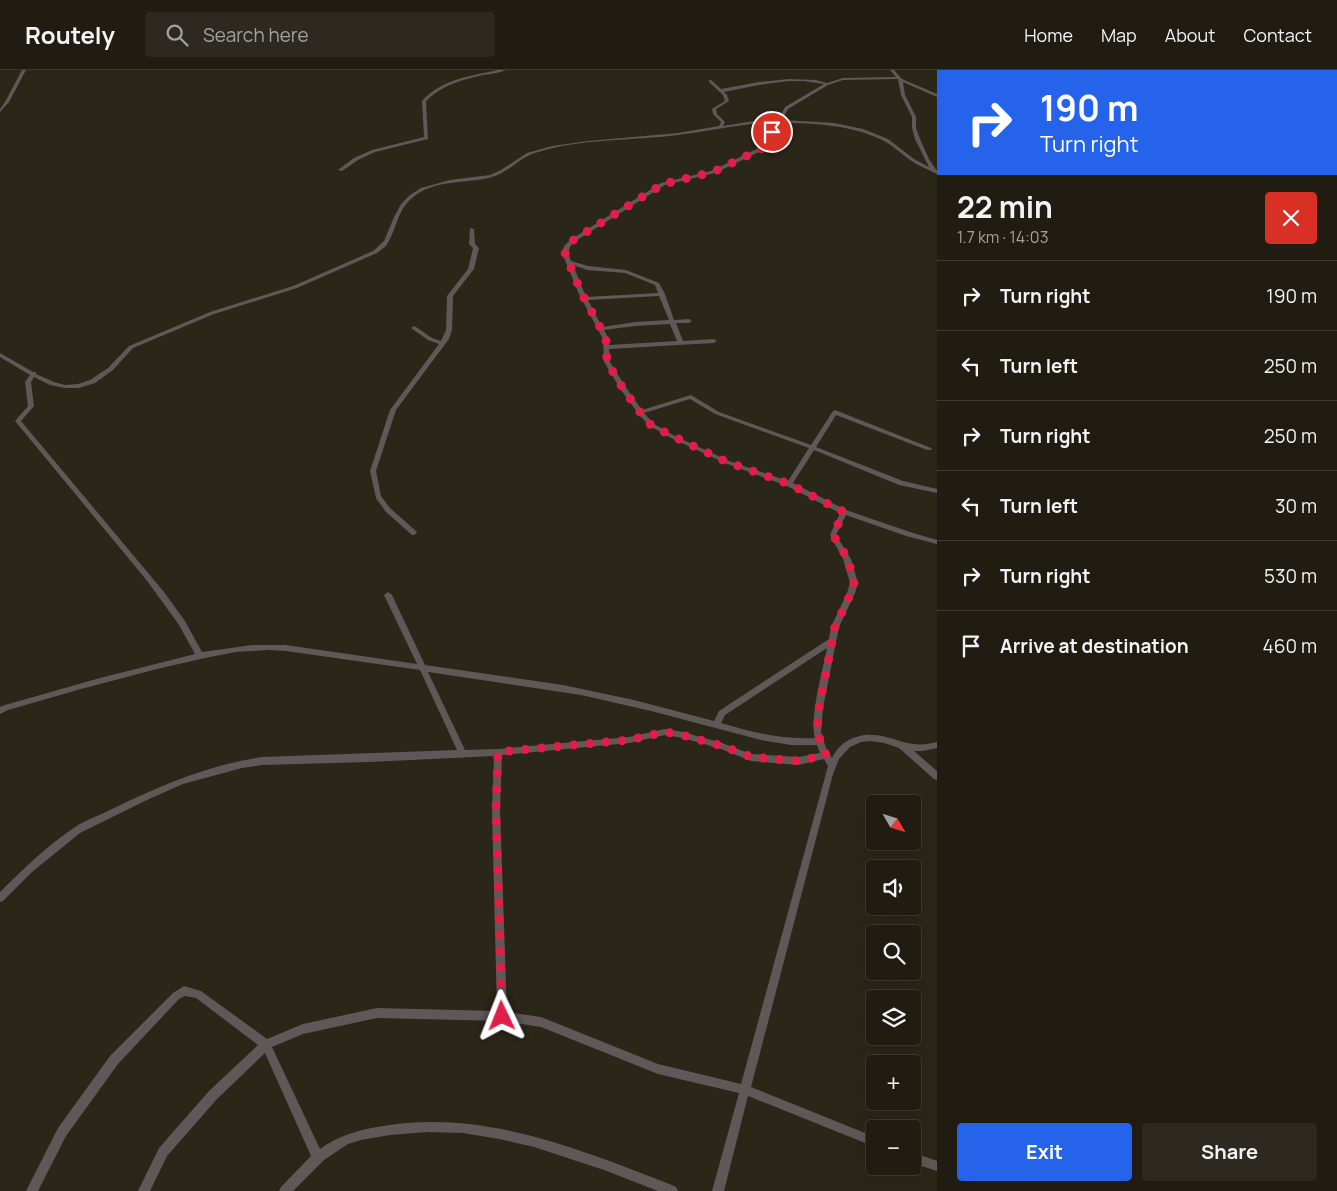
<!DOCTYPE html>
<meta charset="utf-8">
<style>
body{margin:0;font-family:Manrope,sans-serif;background:#2d2920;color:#f1f3f6;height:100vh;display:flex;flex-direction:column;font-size:19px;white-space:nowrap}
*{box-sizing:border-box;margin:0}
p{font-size:16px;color:#a2a19f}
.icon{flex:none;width:28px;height:28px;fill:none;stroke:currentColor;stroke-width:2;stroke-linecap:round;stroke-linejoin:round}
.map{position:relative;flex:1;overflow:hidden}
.side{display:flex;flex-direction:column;background:#201c12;width:400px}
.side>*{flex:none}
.guide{background:#2563eb;color:#fff;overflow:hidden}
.needle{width:32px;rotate:129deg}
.tools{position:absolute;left:866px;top:725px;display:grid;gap:10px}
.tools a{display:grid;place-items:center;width:55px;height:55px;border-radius:5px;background:#201c12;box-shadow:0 5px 20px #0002,0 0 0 1px #3d3a32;font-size:25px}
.pin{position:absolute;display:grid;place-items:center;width:42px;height:42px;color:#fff;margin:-21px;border:2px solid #fff;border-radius:50%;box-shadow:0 1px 5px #0007}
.me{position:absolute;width:55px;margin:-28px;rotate:358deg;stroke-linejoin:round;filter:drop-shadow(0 0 4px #0008)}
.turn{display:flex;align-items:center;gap:18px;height:105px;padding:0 20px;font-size:22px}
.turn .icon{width:65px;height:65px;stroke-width:2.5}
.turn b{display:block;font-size:35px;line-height:42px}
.round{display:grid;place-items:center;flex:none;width:52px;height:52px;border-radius:5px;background:#2d2920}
.summary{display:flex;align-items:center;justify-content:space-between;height:85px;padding:0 20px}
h1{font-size:30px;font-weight:700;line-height:38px}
.primary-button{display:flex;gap:10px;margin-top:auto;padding:10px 20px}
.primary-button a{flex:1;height:58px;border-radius:5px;background:#2563eb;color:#fff;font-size:20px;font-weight:700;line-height:58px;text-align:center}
.primary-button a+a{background:#2d2920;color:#f1f3f6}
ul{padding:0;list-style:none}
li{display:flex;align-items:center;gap:15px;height:70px;padding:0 20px;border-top:1px solid #3d3a32}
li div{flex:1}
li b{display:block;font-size:19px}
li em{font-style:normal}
header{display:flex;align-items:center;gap:30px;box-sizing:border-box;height:70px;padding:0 25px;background:#201c12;border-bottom:1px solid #3d3a32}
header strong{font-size:24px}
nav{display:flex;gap:28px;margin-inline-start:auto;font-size:18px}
.search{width:350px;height:45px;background:#2d2920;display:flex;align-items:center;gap:12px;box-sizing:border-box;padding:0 18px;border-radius:5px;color:#a2a19f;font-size:19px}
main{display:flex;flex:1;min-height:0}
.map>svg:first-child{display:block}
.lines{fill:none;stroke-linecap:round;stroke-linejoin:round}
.street{fill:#5f5758;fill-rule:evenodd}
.route{stroke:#e11d48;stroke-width:9;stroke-dasharray:0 16.2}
</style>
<header>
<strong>Routely</strong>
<div class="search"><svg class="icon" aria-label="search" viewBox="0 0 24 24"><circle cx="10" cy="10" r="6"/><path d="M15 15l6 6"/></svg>Search here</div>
<nav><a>Home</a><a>Map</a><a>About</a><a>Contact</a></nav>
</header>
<main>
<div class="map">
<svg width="937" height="1121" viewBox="0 0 937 1121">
<rect width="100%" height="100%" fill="#2a2618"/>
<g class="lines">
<path class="street" d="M22,0H26L9,32L0,42V39L5,32Z
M498,0H506C499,3 491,4 483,5C461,10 442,15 426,31L428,69L375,82L358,90L342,101L338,100L354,88L372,80L424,67L422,31C442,9 470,6 498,0Z
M890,0H894L902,9L937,24V27L903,12L905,25L916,47V58L920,69L929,89L937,101V104C929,100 919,96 910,90C901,84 893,75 882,70C851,55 815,53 781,53L763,80L715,103L665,115L574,172C567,179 568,183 571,191L588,196L626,200L659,213L665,224L674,250L689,249L692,251L689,253H676L683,271L714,269L717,271L714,273L609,279L610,292L627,319L642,340L691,325L719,342L811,375L833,341L835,340L931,378L932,379L931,380H927L836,345L816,377L903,411L937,419V423L899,415L814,380L793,413L846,440L910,462L937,470V474L906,466L846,445L836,465L851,489L858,513L855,523L839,557L823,638L821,662L826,678L832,688C842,667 865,661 886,667C895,669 904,673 913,674C921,675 929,674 937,672V678L923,681H914L937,701V710L934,709L899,678L884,673L870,671L861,672L850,677L839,689L833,704L751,1017L875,1067V1077L748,1026L724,1121H712L739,1023L658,1004L541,957L502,951L377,948L303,964L272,977L320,1079C339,1065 359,1060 383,1056C483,1039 580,1079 672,1115L676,1117L678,1121H658L604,1100L534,1077L499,1069L463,1063L427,1062L390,1065L361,1070L348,1074L324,1090L293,1121H279L281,1117L311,1086L265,983L217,1029L167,1086L150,1121H138L159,1078L209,1021L258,975L196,928L185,926L179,929L118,994L66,1066L38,1121H26L58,1058L110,986L173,923L184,916L201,921L267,969L303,954L377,938L497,941L492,739L494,686L369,692L262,695L242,698L183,714L149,729L80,763L32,802L3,831L0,832V822C23,799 46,777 72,759C83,751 98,746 110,740C159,716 208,695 262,687L457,680L420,600L286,581L268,580L236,582L205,588L157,599L81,619L8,640L0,644V637L5,635L100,608L195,584L179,555L148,512L15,351L28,336L25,312L30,305L0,287V283L33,302H36V304L54,312L65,315L78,314L90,310L108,298L129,276L210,242L293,216L373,181L384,171L394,147L401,134L410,125L421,118L450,110L490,105L501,100L527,83L552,76L588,71L678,63L719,56L721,52L713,44L712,39L725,31L723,25L709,12V10H711L721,19L759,12L789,9L816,10L827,13L843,8L896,7ZM898,9L901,25L912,47V58L915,69L929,97L914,89L888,69L863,59L834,53L782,50L788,39L828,15L843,10ZM789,11H803L824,14L785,37L778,50L754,51L723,56L725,52L717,44L716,39L729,31L727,25L724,22L759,15ZM777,52L759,78L711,101L661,113L570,170L564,176L562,183L579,224L603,269L604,292L621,320L637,342V344L639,345L650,356L671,368L725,393L787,416L840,443L830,465L843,489L850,513L847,523L831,557L829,569L719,641L714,651L634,630L563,615L425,595L392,525L388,522L384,525L417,594L286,575H252L202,582L185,551L164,522L21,351L34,336L31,312L34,307L50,315L65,318H79L95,313L113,300L133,278L214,244L297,218L377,183L386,176L389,171C397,156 398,140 412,128C434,109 466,114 492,107C508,103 519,88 535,83C580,68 632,71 678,65C711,61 743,53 777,52ZM573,195L587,200L625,203L655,215L658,223L586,227ZM659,226L669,250L635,252L602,257L588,230ZM670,254L677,271L609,275V269L604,260L635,256ZM690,329L715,344L809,378L788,411L729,391L675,366L654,354L644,343ZM827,578C823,599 809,649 815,668C783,670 751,662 721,653L725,645ZM428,602L581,625L651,641L761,670L791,675H817L820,683L798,687L751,684L722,673L683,662L665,659L629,667L498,679L465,680ZM665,665L683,668L721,679L751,691L798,695L824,689L828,696L741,1014L658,994L541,947L507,942L500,739L502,685L629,673Z
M470,158L474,159L475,174L479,178L474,199L453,226L452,260L449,269L396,340L376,401L381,426L390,438L416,461L417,463L414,465H412L386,442L376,428L370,401L390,340L439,274L428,270L411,258L414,256L416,257L432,268L441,271L446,260L447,226L468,199L473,178L469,174Z
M912,1082L937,1091V1101L912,1093Z"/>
</g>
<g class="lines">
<path class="route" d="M502,946L496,739L498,682L629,670L665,662L682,665L722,676L751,687L798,691L826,685L817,662L819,638L835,557L851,523L854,513L848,489L833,465L844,442L789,414L727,392L691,375L652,356L645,349L624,320L607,292L606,268L582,224L565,184L567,176L572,171L663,114L713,102L761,79L772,62"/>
</g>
</svg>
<div class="tools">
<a><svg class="needle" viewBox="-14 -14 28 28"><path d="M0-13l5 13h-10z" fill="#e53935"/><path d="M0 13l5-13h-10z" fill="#a2a19f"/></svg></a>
<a><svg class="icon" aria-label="sound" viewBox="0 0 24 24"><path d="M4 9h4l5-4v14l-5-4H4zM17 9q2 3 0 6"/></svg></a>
<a><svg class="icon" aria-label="search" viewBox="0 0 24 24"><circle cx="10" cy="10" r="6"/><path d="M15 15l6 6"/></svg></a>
<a><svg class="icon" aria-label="layers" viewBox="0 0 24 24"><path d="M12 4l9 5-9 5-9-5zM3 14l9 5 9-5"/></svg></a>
<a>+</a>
<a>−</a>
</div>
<div class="pin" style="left:772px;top:62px;background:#d93025"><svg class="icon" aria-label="arrive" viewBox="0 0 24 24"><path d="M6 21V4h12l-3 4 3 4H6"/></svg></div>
<svg class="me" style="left:502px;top:946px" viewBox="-20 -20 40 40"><path d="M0-17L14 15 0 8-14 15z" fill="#e11d48" stroke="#fff" stroke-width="4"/></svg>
</div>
<section class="side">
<div class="guide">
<div class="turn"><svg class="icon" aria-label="right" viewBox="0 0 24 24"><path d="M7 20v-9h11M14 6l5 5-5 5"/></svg><div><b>190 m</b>Turn right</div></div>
</div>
<div class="summary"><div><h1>22 min</h1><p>1.7 km · 14:03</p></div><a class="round" style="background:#d93025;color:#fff"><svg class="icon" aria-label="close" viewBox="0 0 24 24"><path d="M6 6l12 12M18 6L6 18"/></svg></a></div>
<ul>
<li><svg class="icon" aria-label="right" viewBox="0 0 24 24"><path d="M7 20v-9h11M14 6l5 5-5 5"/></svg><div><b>Turn right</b></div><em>190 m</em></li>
<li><svg class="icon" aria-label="left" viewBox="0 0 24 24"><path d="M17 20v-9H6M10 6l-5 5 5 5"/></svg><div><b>Turn left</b></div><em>250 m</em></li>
<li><svg class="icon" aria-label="right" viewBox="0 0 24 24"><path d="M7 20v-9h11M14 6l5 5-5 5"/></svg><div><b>Turn right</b></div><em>250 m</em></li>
<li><svg class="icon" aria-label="left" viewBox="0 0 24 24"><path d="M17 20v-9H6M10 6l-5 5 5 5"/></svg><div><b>Turn left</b></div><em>30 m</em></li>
<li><svg class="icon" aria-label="right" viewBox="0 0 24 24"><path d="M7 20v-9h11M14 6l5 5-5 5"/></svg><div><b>Turn right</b></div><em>530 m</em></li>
<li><svg class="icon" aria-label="arrive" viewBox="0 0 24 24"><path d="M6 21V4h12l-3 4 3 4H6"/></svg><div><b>Arrive at destination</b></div><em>460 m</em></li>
</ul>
<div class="primary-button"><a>Exit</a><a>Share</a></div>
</section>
</main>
